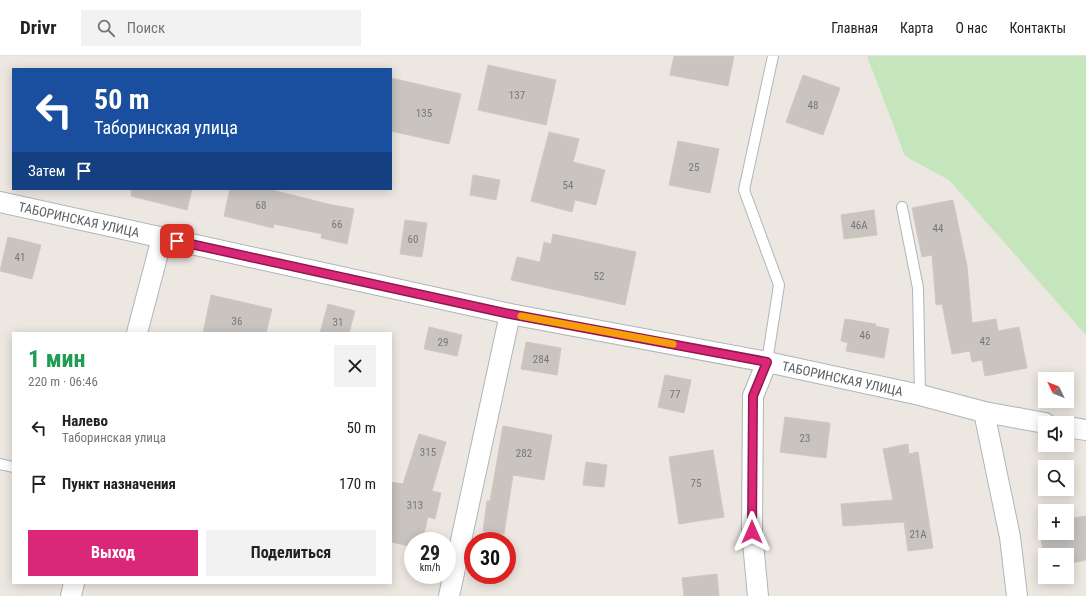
<!DOCTYPE html>
<html lang="ru">
<meta charset="utf-8">
<style>
body{margin:0;font-family:"Roboto Condensed",sans-serif;background:#f2f2f2;color:#202124;height:100vh;display:flex;flex-direction:column;font-size:15px;white-space:nowrap}
*{box-sizing:border-box;margin:0}
p{font-size:13px;color:#757577}
.icon{flex:none;width:22px;height:22px;fill:none;stroke:currentColor;stroke-width:2;stroke-linecap:round;stroke-linejoin:round}
.map{position:relative;flex:1;overflow:hidden}
.drawer{position:absolute;left:12px;top:276px;width:380px;height:252px;display:flex;flex-direction:column;background:#fff;border-radius:0px;box-shadow:0 2px 10px #0003}
.drawer>*{flex:none}
.guide{position:absolute;left:12px;top:12px;width:380px;height:122px;border-radius:0px;box-shadow:0 2px 10px #0003;background:#1a4fa0;color:#fff;overflow:hidden}
.needle{width:26px;rotate:313deg}
.controls{position:absolute;left:1038px;top:316px;display:grid;gap:8px}
.controls a{display:grid;place-items:center;width:36px;height:36px;border-radius:0px;background:#fff;box-shadow:0 2px 10px #0003;font-size:20px}
.speed{position:absolute;left:404px;top:476px;display:flex;gap:8px;font-size:20px;font-weight:700;text-align:center}
.speed>*{display:grid;place-content:center;width:52px;height:52px;border-radius:50%;background:#fff;box-shadow:0 2px 10px #0003;line-height:1}
.speed small{font-size:10px;font-weight:400}
.speed .limit{border:6px solid #d22;background:#fff;color:#111}
.pin{position:absolute;display:grid;place-items:center;width:34px;height:34px;color:#fff;margin:-17px;border-radius:8px;box-shadow:0 2px 6px #0006}
.me{position:absolute;width:44px;margin:-22px;rotate:0deg;stroke-linejoin:round;filter:drop-shadow(0 0 3px #0008)}
.turn{display:flex;align-items:center;gap:14px;height:84px;padding:0 16px;font-size:18px}
.turn .icon{width:52px;height:52px;stroke-width:2.5}
.turn b{display:block;font-size:28px;line-height:34px}
.then{display:flex;align-items:center;height:38px;padding:0 16px;background:#0003;gap:8px;font-size:15px}
.round{display:grid;place-items:center;flex:none;width:42px;height:42px;border-radius:0px;background:#f2f2f2}
.overview{display:flex;align-items:center;justify-content:space-between;height:68px;padding:0 16px}
h1{font-size:24px;font-weight:700;line-height:30px;color:#1e9e55}
.button{display:flex;gap:8px;margin-top:auto;padding:8px 16px}
.button a{flex:1;height:46px;border-radius:0px;background:#db2777;color:#fff;font-size:16px;font-weight:700;line-height:46px;text-align:center}
.button a+a{background:#f2f2f2;color:#202124}
ul{padding:0;list-style:none}
li{display:flex;align-items:center;gap:12px;height:56px;padding:0 16px}
li div{flex:1}
li b{display:block;font-size:15px}
li em{font-style:normal}
header{display:flex;align-items:center;gap:24px;box-sizing:border-box;height:56px;padding:0 20px;background:#fff;border-bottom:1px solid #e0e0e0}
header strong{font-size:19px}
nav{display:flex;gap:22px;margin-inline-start:auto;font-size:14px}
.search{width:280px;height:36px;background:#f2f2f2;display:flex;align-items:center;gap:10px;box-sizing:border-box;padding:0 14px;border-radius:0px;color:#757577;font-size:15px}
.map>svg:first-child{display:block}
.green{fill:#c5e5bc}
.building{fill:#c9c4c0;stroke:#d1c7bf}
.lines{fill:none;stroke-linecap:round;stroke-linejoin:round}
.service-casing{stroke:#b1b5b9;stroke-width:12}
.minor-casing{stroke:#b1b5b9;stroke-width:22}
.service{stroke:#fff;stroke-width:10}
.minor{stroke:#fff;stroke-width:20}
.route-casing{stroke:#8e194d;stroke-width:10}
.route{stroke:#db2777;stroke-width:7}
.slow{stroke:#f59e0b;stroke-width:7}
.labels{text-anchor:middle;dominant-baseline:central;stroke-width:4;stroke-linejoin:round;paint-order:stroke}
.number-label{font-size:11px;fill:#75787a}
.street-label{font-size:13px;fill:#595f62;stroke:#fff}
</style>
<header>
<strong>Drivr</strong>
<div class="search"><svg class="icon" aria-label="search" viewBox="0 0 24 24"><circle cx="10" cy="10" r="6"/><path d="M15 15l6 6"/></svg>Поиск</div>
<nav><a>Главная</a><a>Карта</a><a>О нас</a><a>Контакты</a></nav>
</header>
<div class="map">
<svg width="1086" height="540" viewBox="0 0 1086 540">
<rect width="100%" height="100%" fill="#ece7e1"/>
<path class="green" d="M867,0H1086V279L949,124L905,100Z"/>
<path class="building" d="M674,0H734L728,30L670,19Z
M488,9L556,24L546,69L478,54Z
M803,19L840,32L823,79L786,66Z
M391,22L461,38L449,88L391,75Z
M549,76L579,83L573,106L605,114L596,149L575,144L572,156L531,145Z
M678,85L719,93L710,137L669,129Z
M473,119L500,124L496,144L470,139Z
M132,133H192L187,154L131,140Z
M230,133H268L328,148L354,153L347,188L321,182L322,178L274,168L273,172L224,160Z
M953,144L967,210L972,267L996,263L998,275L1019,271L1027,312L985,320L982,304L972,306L970,295L952,298L942,248L936,249L932,199L922,201L912,152Z
M874,154L877,179L844,183L841,159Z
M405,164L427,167L422,201L400,198Z
M553,178L636,196L625,249L511,224L517,201L540,206L544,186L551,188Z
M8,181L41,189L32,223L0,215Z
M211,239L272,253L266,277H203Z
M328,248L355,255L349,277H320Z
M845,263L876,268L875,270L889,273L884,302L846,295L848,287L841,285Z
M429,271L462,279L457,300L424,293Z
M526,286L561,292L557,319L521,313Z
M665,319L691,324L684,357L658,351Z
M785,361L830,367L826,402L780,396Z
M503,370L552,379L544,424L513,419L504,478L483,475L487,445H490Z
M419,378L446,386L432,435L441,437L435,463L428,461L422,485H413V491L391,486V426L403,428Z
M908,388L909,398L918,396L933,492L908,495L904,466L843,470L841,448L893,444L883,393Z
M713,394L724,461L679,468L669,401Z
M586,406L607,409L604,431L583,429Z
M1086,460V504L1067,508V499H1045V506L1038,468L1045,467V477H1067V463Z
M717,518L719,540H684L682,522Z"/>
<g class="lines">
<defs>
<path id="service" d="M902,151L918,232L920,339
M767,306L779,229L744,134L773,0
M0,408L13,411"/>
<g id="minor">
<path id="s1" d="M0,146L510,258L767,306L920,339L984,356L1045,367"/>
<path d="M137,277L162,182"/>
<path d="M984,356L1010,481L1017,540"/>
<path d="M1067,371L1086,374"/>
<path d="M71,540L74,527"/>
<path d="M449,540L510,258"/>
<path d="M758,540L752,476L753,340L767,306"/>
</g>
</defs>
<use href="#service" class="service-casing"/>
<use href="#minor" class="minor-casing"/>
<use href="#service" class="service"/>
<use href="#minor" class="minor"/>
</g>
<g class="lines">
<defs>
<path id="route" d="M177,185L510,258L767,306L753,340L752,476"/>
</defs>
<use href="#route" class="route-casing"/>
<use href="#route" class="route"/>
<path class="slow" d="M521,260L673,288"/>
</g>
<g class="labels">
<g class="number-label">
<text x="517" y="39">137</text>
<text x="813" y="49">48</text>
<text x="424" y="57">135</text>
<text x="694" y="111">25</text>
<text x="568" y="129">54</text>
<text x="261" y="149">68</text>
<text x="337" y="168">66</text>
<text x="859" y="169">46А</text>
<text x="938" y="172">44</text>
<text x="413" y="183">60</text>
<text x="20" y="201">41</text>
<text x="599" y="220">52</text>
<text x="237" y="265">36</text>
<text x="338" y="266">31</text>
<text x="865" y="279">46</text>
<text x="985" y="285">42</text>
<text x="443" y="286">29</text>
<text x="541" y="303">284</text>
<text x="675" y="338">77</text>
<text x="805" y="382">23</text>
<text x="428" y="396">315</text>
<text x="524" y="397">282</text>
<text x="696" y="427">75</text>
<text x="415" y="449">313</text>
<text x="918" y="478">21А</text>
</g>
<g class="street-label">
<text stroke="none"><textPath href="#s1" startOffset="81">ТАБОРИНСКАЯ УЛИЦА</textPath></text>
<text stroke="none"><textPath href="#s1" startOffset="861">ТАБОРИНСКАЯ УЛИЦА</textPath></text>
</g>
</g>
</svg>
<div class="controls">
<a><svg class="needle" viewBox="-14 -14 28 28"><path d="M0-13l5 13h-10z" fill="#e53935"/><path d="M0 13l5-13h-10z" fill="#757577"/></svg></a>
<a><svg class="icon" aria-label="sound" viewBox="0 0 24 24"><path d="M4 9h4l5-4v14l-5-4H4zM17 9q2 3 0 6"/></svg></a>
<a><svg class="icon" aria-label="search" viewBox="0 0 24 24"><circle cx="10" cy="10" r="6"/><path d="M15 15l6 6"/></svg></a>
<a>+</a>
<a>−</a>
</div>
<div class="speed"><div>29<small>km/h</small></div><div class="limit">30</div></div>
<div class="pin" style="left:177px;top:185px;background:#d93025"><svg class="icon" aria-label="arrive" viewBox="0 0 24 24"><path d="M6 21V4h12l-3 4 3 4H6"/></svg></div>
<svg class="me" style="left:752px;top:476px" viewBox="-20 -20 40 40"><path d="M0-17L14 15 0 8-14 15z" fill="#db2777" stroke="#fff" stroke-width="4"/></svg>
<div class="guide">
<div class="turn"><svg class="icon" aria-label="left" viewBox="0 0 24 24"><path d="M17 20v-9H6M10 6l-5 5 5 5"/></svg><div><b>50 m</b>Таборинская улица</div></div>
<div class="then">Затем<svg class="icon" aria-label="arrive" viewBox="0 0 24 24"><path d="M6 21V4h12l-3 4 3 4H6"/></svg></div>
</div>
<section class="drawer">
<div class="overview"><div><h1>1 мин</h1><p>220 m · 06:46</p></div><a class="round"><svg class="icon" aria-label="close" viewBox="0 0 24 24"><path d="M6 6l12 12M18 6L6 18"/></svg></a></div>
<ul>
<li><svg class="icon" aria-label="left" viewBox="0 0 24 24"><path d="M17 20v-9H6M10 6l-5 5 5 5"/></svg><div><b>Налево</b><p>Таборинская улица</p></div><em>50 m</em></li>
<li><svg class="icon" aria-label="arrive" viewBox="0 0 24 24"><path d="M6 21V4h12l-3 4 3 4H6"/></svg><div><b>Пункт назначения</b></div><em>170 m</em></li>
</ul>
<div class="button"><a>Выход</a><a>Поделиться</a></div>
</section>
</div>
